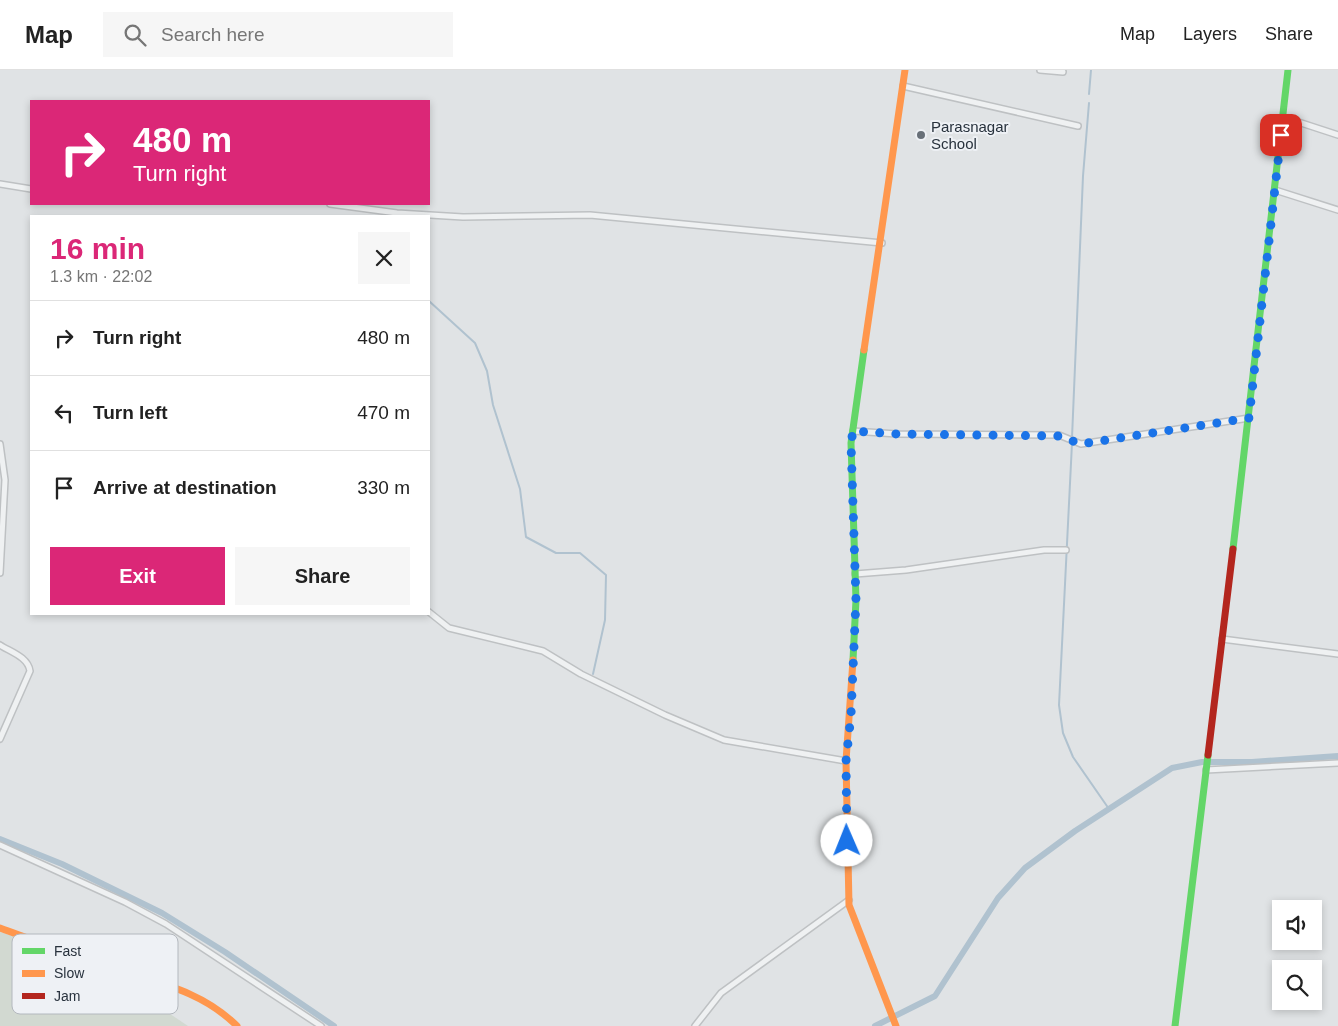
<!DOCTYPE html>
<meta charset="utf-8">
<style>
body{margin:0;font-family:Arial,sans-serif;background:#f6f6f6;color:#222;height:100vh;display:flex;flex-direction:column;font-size:19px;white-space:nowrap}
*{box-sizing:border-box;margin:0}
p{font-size:16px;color:#767676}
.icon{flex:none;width:28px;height:28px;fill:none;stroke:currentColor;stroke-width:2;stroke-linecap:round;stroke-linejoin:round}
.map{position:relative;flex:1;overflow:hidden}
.panel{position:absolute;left:30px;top:145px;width:400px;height:400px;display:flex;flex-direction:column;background:#fff;border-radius:0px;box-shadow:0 2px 8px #0003}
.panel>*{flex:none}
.top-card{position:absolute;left:30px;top:30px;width:400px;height:105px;border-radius:0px;box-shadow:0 2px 8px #0003;background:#db2777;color:#fff;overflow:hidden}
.buttons{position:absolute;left:1272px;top:830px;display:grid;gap:10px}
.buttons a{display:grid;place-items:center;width:50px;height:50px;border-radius:0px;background:#fff;box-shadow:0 2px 8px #0003;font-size:25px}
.pin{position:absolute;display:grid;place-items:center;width:42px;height:42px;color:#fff;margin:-21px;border-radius:10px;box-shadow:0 2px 8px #0006}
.me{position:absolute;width:55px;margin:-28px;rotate:359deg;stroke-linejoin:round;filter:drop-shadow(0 0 4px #0008)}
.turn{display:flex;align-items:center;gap:18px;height:105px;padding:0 20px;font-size:22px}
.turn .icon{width:65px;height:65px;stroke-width:2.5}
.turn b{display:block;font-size:35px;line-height:42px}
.round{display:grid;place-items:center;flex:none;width:52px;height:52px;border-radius:0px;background:#f6f6f6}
.head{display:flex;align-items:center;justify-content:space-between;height:85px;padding:0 20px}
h1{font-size:30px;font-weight:700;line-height:38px;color:#db2777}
.button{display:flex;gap:10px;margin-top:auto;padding:10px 20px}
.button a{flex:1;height:58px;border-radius:0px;background:#db2777;color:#fff;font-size:20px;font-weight:700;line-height:58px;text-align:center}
.button a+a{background:#f6f6f6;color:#222}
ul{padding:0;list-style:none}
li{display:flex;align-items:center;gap:15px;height:75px;padding:0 20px;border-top:1px solid #e0e0e0}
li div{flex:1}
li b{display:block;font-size:19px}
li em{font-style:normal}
header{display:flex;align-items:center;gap:30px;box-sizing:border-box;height:70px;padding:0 25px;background:#fff;border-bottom:1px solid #e0e0e0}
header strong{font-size:24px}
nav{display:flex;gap:28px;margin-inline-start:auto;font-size:18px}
.search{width:350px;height:45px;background:#f6f6f6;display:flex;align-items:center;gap:12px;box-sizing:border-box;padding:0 18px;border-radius:0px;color:#767676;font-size:19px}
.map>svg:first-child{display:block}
.green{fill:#d2d9d1}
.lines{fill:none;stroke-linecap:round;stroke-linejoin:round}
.stream{stroke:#b0c2cf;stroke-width:2}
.canal{stroke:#b0c2cf;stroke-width:6}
.street-casing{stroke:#bec1c3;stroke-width:8}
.street{stroke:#eff1f2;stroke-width:5}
.fast{stroke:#63d668;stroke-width:7}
.slow{stroke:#ff974d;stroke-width:7}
.jam{stroke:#b3261e;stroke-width:7}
.route{stroke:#1a73e8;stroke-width:9;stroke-dasharray:0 16.2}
.poi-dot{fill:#687078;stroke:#eef1f5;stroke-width:2}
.labels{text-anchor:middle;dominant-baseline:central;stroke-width:4;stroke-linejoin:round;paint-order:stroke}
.poi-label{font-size:15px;fill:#28323d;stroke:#eef1f5;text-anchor:start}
.key{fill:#eef1f5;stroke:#b3b8be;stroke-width:1}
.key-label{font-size:14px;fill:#28323d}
</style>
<header>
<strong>Map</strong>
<div class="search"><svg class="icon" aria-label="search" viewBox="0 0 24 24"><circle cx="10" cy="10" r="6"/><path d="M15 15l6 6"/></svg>Search here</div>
<nav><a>Map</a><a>Layers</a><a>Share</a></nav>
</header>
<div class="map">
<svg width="1338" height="956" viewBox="0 0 1338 956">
<rect width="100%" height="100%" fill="#e0e3e5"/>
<path class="green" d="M0,862L94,893L188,956H0Z"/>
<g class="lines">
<path class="stream" d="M1089,24L1091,0
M429,231L475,273L487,301L493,335L520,419L526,467L556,483H580L606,505L605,550L593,604
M1072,368L1083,106L1089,33
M1072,373L1059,635L1063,663L1073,687L1109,739"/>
<path class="canal" d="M0,769L62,794L162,843L225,882L334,956
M875,956L935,926L998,828L1025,798L1075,761L1172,698L1202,692H1252L1338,686"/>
<defs>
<path id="street" d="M1040,0L1063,2
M903,16L1078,56
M1283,47L1338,65
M0,114L31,119
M1275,120L1338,140
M330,134L397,143L463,147L590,145L882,173
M853,361L897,364L1059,365L1081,374L1249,348
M0,374L5,410L0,503
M855,504L906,500L1044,480H1066
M429,542L449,558L543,581L581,604L665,645L724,670L846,691
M1222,569L1338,584
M0,575C11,582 28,587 30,601L0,669
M1206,700L1338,693
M0,775L125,832L166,854L321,956
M695,956L721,923L849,830"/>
</defs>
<use href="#street" class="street-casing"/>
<use href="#street" class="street"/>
<path class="fast" d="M1233,479L1288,0
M853,590L856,530L851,373L864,280
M1175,956L1208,685"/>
<path class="slow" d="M864,280L905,0
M853,590L846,691L849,835L896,956
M0,858C37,871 74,886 111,898C157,913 201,920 237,956"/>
<path class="jam" d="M1208,685L1233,479"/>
</g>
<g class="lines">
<path class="route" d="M847,771L846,691L851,645L856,530L851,373L853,361L897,364L1059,366L1081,374L1249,348L1281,65"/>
</g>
<circle class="poi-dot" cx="921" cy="65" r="5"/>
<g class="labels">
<g class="poi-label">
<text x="931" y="56">Parasnagar<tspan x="931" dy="17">School</tspan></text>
</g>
</g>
<rect x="12" y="864" width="166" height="80" rx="8" class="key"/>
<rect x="22" y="878" width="23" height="6" fill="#63d668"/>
<rect x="22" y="900" width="23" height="7" fill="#ff974d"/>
<rect x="22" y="923" width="23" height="6" fill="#b3261e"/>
<g class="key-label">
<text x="54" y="886">Fast</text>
<text x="54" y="908">Slow</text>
<text x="54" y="931">Jam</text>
</g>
</svg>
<div class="buttons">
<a><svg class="icon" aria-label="sound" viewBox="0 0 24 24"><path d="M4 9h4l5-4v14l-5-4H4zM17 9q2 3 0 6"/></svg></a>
<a><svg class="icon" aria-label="search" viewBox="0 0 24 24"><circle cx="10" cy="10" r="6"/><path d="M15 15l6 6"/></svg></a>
</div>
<div class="pin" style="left:1281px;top:65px;background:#d93025"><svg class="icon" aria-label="arrive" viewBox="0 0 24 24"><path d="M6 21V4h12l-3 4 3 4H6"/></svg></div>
<svg class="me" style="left:847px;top:771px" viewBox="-20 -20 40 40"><circle r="19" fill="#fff"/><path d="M0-13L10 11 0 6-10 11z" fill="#1a73e8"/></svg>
<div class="top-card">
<div class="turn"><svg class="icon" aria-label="right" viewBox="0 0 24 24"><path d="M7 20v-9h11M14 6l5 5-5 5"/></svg><div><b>480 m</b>Turn right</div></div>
</div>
<section class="panel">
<div class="head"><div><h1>16 min</h1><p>1.3 km · 22:02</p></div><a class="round"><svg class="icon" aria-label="close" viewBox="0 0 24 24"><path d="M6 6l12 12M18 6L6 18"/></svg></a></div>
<ul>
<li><svg class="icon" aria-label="right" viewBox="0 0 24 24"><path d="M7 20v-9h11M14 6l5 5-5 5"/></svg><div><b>Turn right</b></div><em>480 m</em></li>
<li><svg class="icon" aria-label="left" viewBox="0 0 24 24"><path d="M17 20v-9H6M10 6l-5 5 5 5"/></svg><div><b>Turn left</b></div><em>470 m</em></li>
<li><svg class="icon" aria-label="arrive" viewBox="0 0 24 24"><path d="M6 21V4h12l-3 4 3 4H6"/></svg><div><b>Arrive at destination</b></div><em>330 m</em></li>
</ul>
<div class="button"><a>Exit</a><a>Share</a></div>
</section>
</div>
